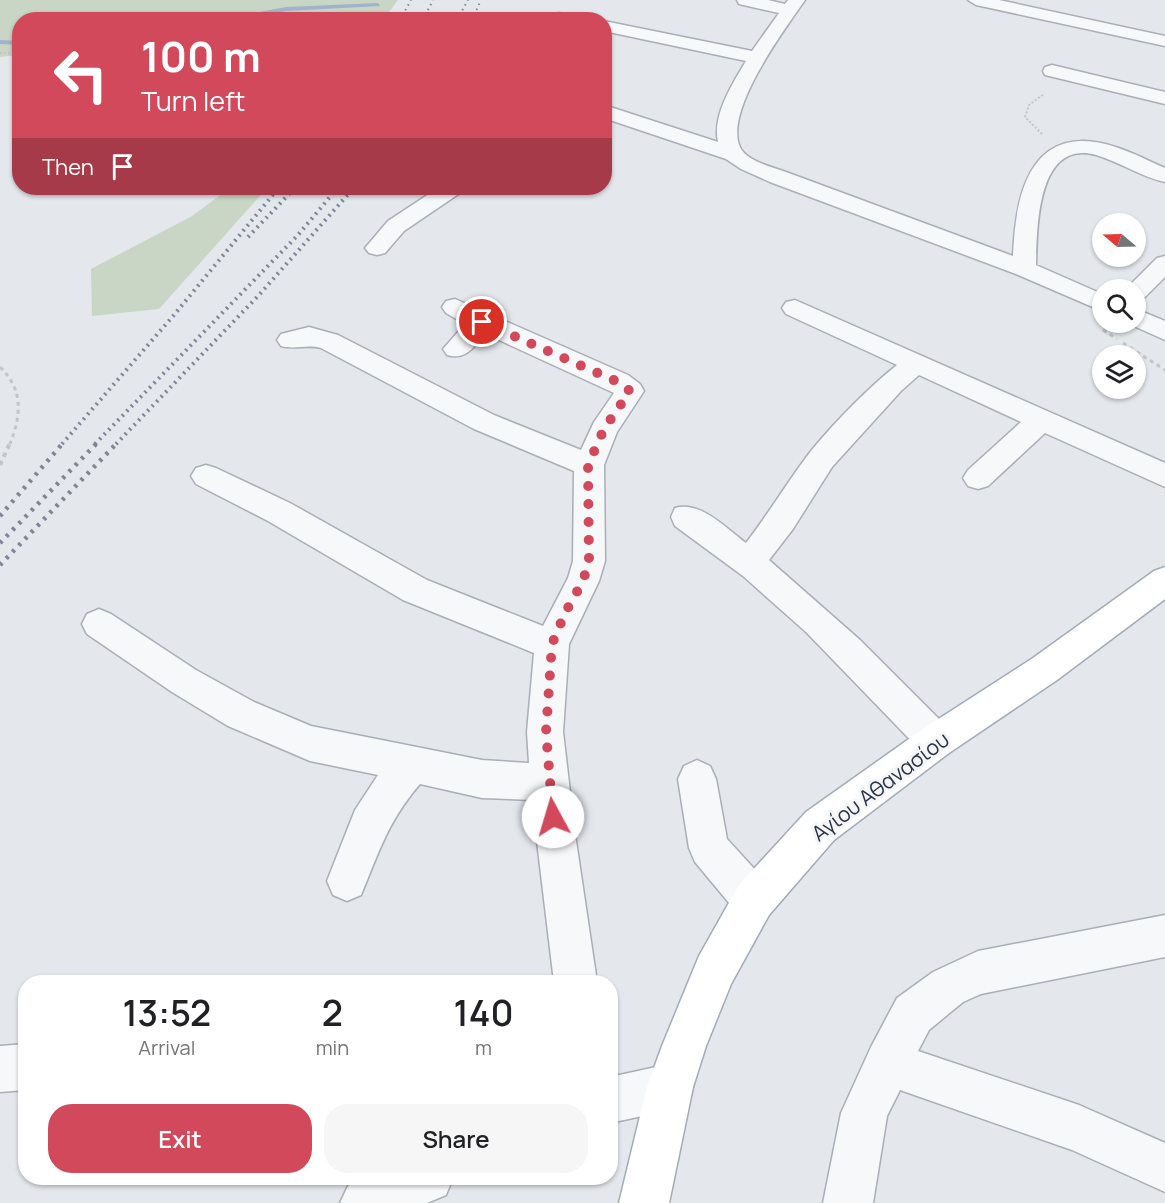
<!DOCTYPE html>
<meta charset="utf-8">
<style>
body{margin:0;font-family:Manrope,sans-serif;background:#f6f6f6;color:#202124;height:100vh;display:flex;flex-direction:column;font-size:22px;white-space:nowrap}
*{box-sizing:border-box;margin:0}
p{font-size:20px;color:#757577}
.icon{flex:none;width:33px;height:33px;fill:none;stroke:currentColor;stroke-width:2;stroke-linecap:round;stroke-linejoin:round}
.map{position:relative;flex:1;overflow:hidden}
.panel{position:absolute;left:18px;top:975px;width:600px;height:210px;display:flex;flex-direction:column;background:#fff;border-radius:24px;box-shadow:0 2px 4px #0004}
.panel>*{flex:none}
.guide{position:absolute;left:12px;top:12px;width:600px;height:183px;border-radius:24px;box-shadow:0 2px 4px #0004;background:#d1495b;color:#fff;overflow:hidden}
.needle{width:39px;rotate:289deg}
.buttons{position:absolute;left:1092px;top:213px;display:grid;gap:12px}
.buttons a{display:grid;place-items:center;width:54px;height:54px;border-radius:50%;background:#fff;box-shadow:0 2px 4px #0004;font-size:30px}
.pin{position:absolute;display:grid;place-items:center;width:51px;height:51px;color:#fff;margin:-26px;border:3px solid #fff;border-radius:50%;box-shadow:0 2px 6px #0007}
.me{position:absolute;width:66px;margin:-33px;rotate:354deg;stroke-linejoin:round;filter:drop-shadow(0 0 4px #0008)}
.turn{display:flex;align-items:center;gap:21px;height:126px;padding:0 30px;font-size:27px}
.turn .icon{width:78px;height:78px;stroke-width:2.5}
.turn b{display:block;font-size:42px;line-height:51px}
.then{display:flex;align-items:center;height:57px;padding:0 30px;background:#0003;gap:12px;font-size:22px}
.eta{display:flex;justify-content:space-evenly;align-items:center;height:102px;text-align:center}
.eta b{font-size:36px;font-weight:600;line-height:42px}
.action{display:flex;gap:12px;margin-top:auto;padding:12px 30px}
.action a{flex:1;height:69px;border-radius:24px;background:#d1495b;color:#fff;font-size:24px;font-weight:600;line-height:69px;text-align:center}
.action a+a{background:#f6f6f6;color:#202124}
.map>svg:first-child{display:block}
.green{fill:#c9d6c5}
.lines{fill:none;stroke-linecap:round;stroke-linejoin:round}
.stream{fill:#9fb4cc;fill-rule:evenodd}
.minor-casing{stroke:#a9aeb7;stroke-width:3}
.major-casing{stroke:#a3abb8;stroke-width:3}
.path-far2{stroke:#c2c5cb;stroke-width:2;stroke-dasharray:2 2;stroke-linecap:butt}
.path-far1{stroke:#c2c5cb;stroke-width:3;stroke-dasharray:4 4;stroke-linecap:butt}
.path{stroke:#c2c5cb;stroke-width:4;stroke-dasharray:4.5 4.5;stroke-linecap:butt}
.minor{fill:#f7f8fa;fill-rule:evenodd}
.major{fill:#fff;fill-rule:evenodd}
.rail-far2{stroke:#7d8696;stroke-width:2;stroke-dasharray:1.5 4;stroke-linecap:butt}
.rail-far1{stroke:#7d8696;stroke-width:4;stroke-dasharray:2 4.5;stroke-linecap:butt}
.rail{stroke:#7d8696;stroke-width:4.5;stroke-dasharray:3 6;stroke-linecap:butt}
.route{stroke:#d1495b;stroke-width:10;stroke-dasharray:0 18}
.labels{text-anchor:middle;dominant-baseline:central;stroke-width:6;stroke-linejoin:round;paint-order:stroke}
.near-street-label{font-size:21px;fill:#2b3445;stroke:#f4f6f9}
</style>
<div class="map">
<svg width="1165" height="1203" viewBox="0 0 1165 1203">
<rect width="100%" height="100%" fill="#e4e7ec"/>
<path class="green" d="M0,0H398L384,19L20,20L19,55L0,57Z
M230,188H267L159,309L92,316L91,269L192,216Z"/>
<g class="lines">
<path class="stream" d="M378,3L380,6L286,11L233,20H218L286,7Z
M0,40L20,41V45L0,44Z"/>
<defs>
<path id="minor" d="M737,0H768L785,4L788,0H805C785,29 721,114 741,149C749,162 773,167 786,172L1013,256C1015,210 1023,141 1083,141C1111,141 1140,157 1165,168V182C1141,177 1120,162 1096,155C1037,139 1037,227 1036,265L1102,294V311L1016,274L770,182L741,169L726,159L604,118V105L718,142C712,115 733,83 746,61L604,31V21L752,51L779,13L739,4Z
M968,0H999L1165,36V46L976,5Z
M559,13L573,16L575,20H551L553,14Z
M1052,65L1165,92V104L1045,75L1043,71L1045,67Z
M438,188H463L460,193L404,231L385,253L377,255L369,253L365,248L388,221Z
M1165,256V277L1145,297L1136,299V290H1125L1157,258Z
M455,299L628,375L640,384L644,391L617,432L604,465L605,561L599,581L569,644L563,732L575,834L597,982H554L532,800L482,798L420,784C388,821 379,852 361,895L347,901L333,895L327,881L355,810L378,775L310,761L228,726L172,692L87,634L82,624L87,614L99,609L111,614L196,670L254,702L311,726L482,760L529,763L527,732L534,653L403,600L268,521L196,484L191,476L196,468L206,465L216,468L290,503L427,580L543,626L568,578L573,561L574,471L474,429L321,348C307,344 295,350 281,346L277,340L281,334L309,327L338,335L494,415L581,450L594,422L614,393L486,334C474,346 466,361 447,355L443,349L465,324L446,313L442,307L446,301Z
M795,300L1165,463V487L1045,433L988,486L978,489L968,486L963,478L968,470L1021,422L919,375L901,391L832,467L793,529L769,560L860,640L949,729L954,741L949,753L936,759L923,753L806,632L743,576L675,526L671,517L675,508C700,500 727,529 746,543C769,513 788,481 811,451C834,423 868,388 897,365L786,314L782,308L786,302Z
M1136,309L1165,321V340L1127,323L1136,322Z
M697,760L710,766L716,779L727,839L769,885L775,900L769,915L754,921L739,915L695,862L689,848L678,779L684,766Z
M1165,915V957L981,994L963,1002L929,1030L918,1051L1079,1105L1165,1143V1192L1072,1150L900,1090L887,1116L873,1203H823L841,1113L871,1047L897,998L933,972L978,951Z
M26,1044V1090L0,1092V1046Z
M670,1064L686,1071L693,1087L686,1103L670,1110L610,1123V1077Z
M367,1178H453L446,1195L427,1203H340L348,1186Z"/>
<path id="major" d="M1165,567V599L1057,680L949,753L834,840L769,915L731,984L706,1046L693,1087L669,1203H619L647,1087L662,1046L699,956L739,885L806,812L923,729L1033,658L1154,571Z"/>
</defs>
<use href="#minor" class="minor-casing"/>
<use href="#major" class="major-casing"/>
<path class="path-far2" d="M0,53H20
M1042,134L1025,117L1029,105L1044,94"/>
<path class="path-far1" d="M1103,330L1117,339
M1123,343L1165,370
M0,367C24,390 21,416 10,444"/>
<path class="path" d="M0,465L10,443"/>
<use href="#minor" class="minor"/>
<use href="#major" class="major"/>
<path class="rail-far2" d="M400,20L411,0
M423,20L433,0
M457,20L468,0
M472,20L481,0
M275,193L279,188
M290,193L295,188
M334,193L338,188
M350,193L354,188"/>
<path class="rail-far1" d="M248,237L292,191
M62,444L174,315L276,191
M95,444L298,235L335,191
M116,444L259,295L351,191"/>
<path class="rail" d="M0,516L63,443
M0,543L97,443
M0,565L117,443"/>
</g>
<g class="lines">
<path class="route" d="M482,322L618,382L630,391L604,429L588,465L589,561L583,581L565,613L552,644L546,732L553,817"/>
</g>
<g class="labels">
<g class="near-street-label">
<text transform="translate(880 786) rotate(-37)">Αγίου Αθανασίου</text>
</g>
</g>
</svg>
<div class="buttons">
<a><svg class="needle" viewBox="-14 -14 28 28"><path d="M0-13l5 13h-10z" fill="#e53935"/><path d="M0 13l5-13h-10z" fill="#757577"/></svg></a>
<a><svg class="icon" aria-label="search" viewBox="0 0 24 24"><circle cx="10" cy="10" r="6"/><path d="M15 15l6 6"/></svg></a>
<a><svg class="icon" aria-label="layers" viewBox="0 0 24 24"><path d="M12 4l9 5-9 5-9-5zM3 14l9 5 9-5"/></svg></a>
</div>
<div class="pin" style="left:482px;top:322px;background:#d93025"><svg class="icon" aria-label="arrive" viewBox="0 0 24 24"><path d="M6 21V4h12l-3 4 3 4H6"/></svg></div>
<svg class="me" style="left:553px;top:817px" viewBox="-20 -20 40 40"><circle r="19" fill="#fff"/><path d="M0-13L10 11 0 6-10 11z" fill="#d1495b"/></svg>
<div class="guide">
<div class="turn"><svg class="icon" aria-label="left" viewBox="0 0 24 24"><path d="M17 20v-9H6M10 6l-5 5 5 5"/></svg><div><b>100 m</b>Turn left</div></div>
<div class="then">Then<svg class="icon" aria-label="arrive" viewBox="0 0 24 24"><path d="M6 21V4h12l-3 4 3 4H6"/></svg></div>
</div>
<section class="panel">
<div class="eta">
<div><b>13:52</b><p>Arrival</p></div>
<div><b>2</b><p>min</p></div>
<div><b>140</b><p>m</p></div>
</div>
<div class="action"><a>Exit</a><a>Share</a></div>
</section>
</div>
